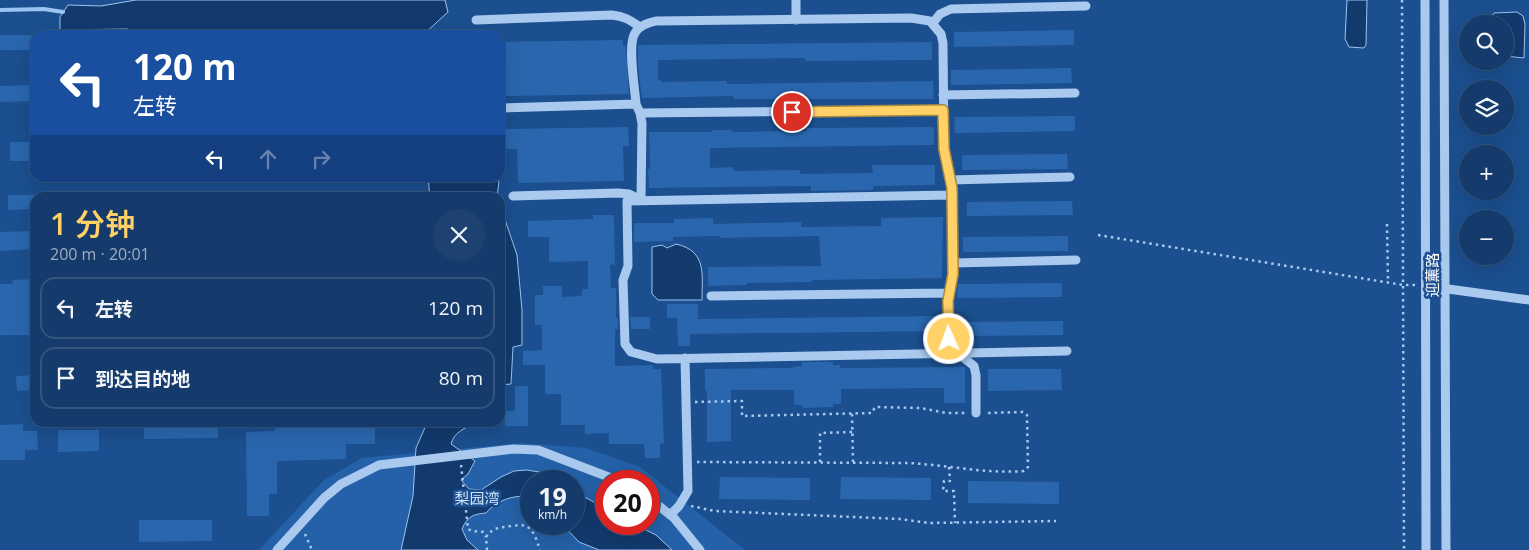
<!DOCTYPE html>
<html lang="zh">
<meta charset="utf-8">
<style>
body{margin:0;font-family:"Open Sans","Noto Sans SC",sans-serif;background:#1d4271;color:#f1f3f6;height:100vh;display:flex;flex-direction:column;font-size:19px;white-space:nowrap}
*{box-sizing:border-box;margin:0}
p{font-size:16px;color:#9dadc1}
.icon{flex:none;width:28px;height:28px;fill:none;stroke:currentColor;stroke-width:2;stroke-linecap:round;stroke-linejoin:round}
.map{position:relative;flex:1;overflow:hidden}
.sheet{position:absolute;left:30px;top:192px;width:475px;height:235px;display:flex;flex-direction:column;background:#143b6b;border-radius:15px;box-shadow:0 5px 20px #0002,0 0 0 1px #33557e}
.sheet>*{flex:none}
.guide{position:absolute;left:30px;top:30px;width:475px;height:152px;border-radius:15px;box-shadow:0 5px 20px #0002,0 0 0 1px #33557e;background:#1a4fa0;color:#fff;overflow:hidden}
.buttons{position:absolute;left:1459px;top:15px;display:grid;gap:10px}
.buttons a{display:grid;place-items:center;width:55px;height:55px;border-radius:50%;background:#143b6b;box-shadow:0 5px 20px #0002,0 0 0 1px #33557e;font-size:25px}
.speed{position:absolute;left:520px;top:470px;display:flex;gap:10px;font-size:25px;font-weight:700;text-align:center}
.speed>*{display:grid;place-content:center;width:65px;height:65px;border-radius:50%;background:#143b6b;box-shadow:0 5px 20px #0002,0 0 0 1px #33557e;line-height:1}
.speed small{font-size:12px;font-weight:400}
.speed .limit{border:8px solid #d22;background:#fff;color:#111}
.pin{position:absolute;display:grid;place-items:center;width:42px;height:42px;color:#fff;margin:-21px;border:2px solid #fff;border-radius:50%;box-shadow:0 1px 5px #0007}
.me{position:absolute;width:55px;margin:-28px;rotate:358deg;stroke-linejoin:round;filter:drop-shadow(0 0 4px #0008)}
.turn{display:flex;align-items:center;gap:18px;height:105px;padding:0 20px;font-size:22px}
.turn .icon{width:65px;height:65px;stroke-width:2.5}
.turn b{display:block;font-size:35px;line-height:42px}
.lanes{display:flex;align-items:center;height:48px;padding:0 20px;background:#0003;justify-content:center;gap:25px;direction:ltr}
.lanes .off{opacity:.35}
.round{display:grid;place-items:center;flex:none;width:52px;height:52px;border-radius:26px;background:#1d4271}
.summary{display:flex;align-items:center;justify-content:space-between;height:85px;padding:0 20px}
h1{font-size:30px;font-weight:600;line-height:38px;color:#ffd166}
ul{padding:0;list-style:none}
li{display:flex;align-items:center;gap:15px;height:62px;margin:0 10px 8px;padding:0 10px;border:2px solid #33557e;border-radius:15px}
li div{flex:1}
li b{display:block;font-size:19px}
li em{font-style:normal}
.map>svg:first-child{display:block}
.green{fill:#2461a8;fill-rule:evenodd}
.water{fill:#123a6d;stroke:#9cc4f0}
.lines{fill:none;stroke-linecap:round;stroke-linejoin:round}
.stream{stroke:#9cc4f0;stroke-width:4}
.building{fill:#2a66ad}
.path{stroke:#a9c9ee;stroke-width:2.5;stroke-dasharray:2.5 4;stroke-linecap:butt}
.minor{stroke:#a9c9ee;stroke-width:9}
.route-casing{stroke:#a68842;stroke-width:12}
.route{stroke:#ffd166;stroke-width:9}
.labels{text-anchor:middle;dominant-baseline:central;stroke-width:5;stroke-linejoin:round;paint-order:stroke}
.street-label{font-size:15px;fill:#fff;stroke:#1b4f8f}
.park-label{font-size:15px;fill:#cfe3fa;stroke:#1b4f8f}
</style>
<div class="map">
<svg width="1529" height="550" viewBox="0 0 1529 550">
<rect width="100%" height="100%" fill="#1b4f8f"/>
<path class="green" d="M521,443L586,448L640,467L745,550H259L324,480L362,458ZM531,481H574V524H531ZM606,481H649V524H606Z"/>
<path class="water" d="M136,0H445L448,12L423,35H141L127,29L60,30V17L68,5L101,6Z
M1347,0H1367L1366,45L1364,48L1349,47L1345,39Z
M1517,12L1523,16L1525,24L1524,58L1505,56V24H1489V20L1494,13Z
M428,178H496L499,182L497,197H430Z
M500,205L517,255L522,310V345L513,347L511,384L500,385Z
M676,244C707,251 702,274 702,300H658L652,294V247L662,245L667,248Z
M427,423H476C465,428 454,432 451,444L475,461L468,474L461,480L469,489L481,490L501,477L514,471L527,470L539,472L556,481H531V497C516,494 496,500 486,513C473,514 467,517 462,529L467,540L478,550H401L413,496L416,448Z
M574,491L606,509V524H634L656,535L672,550H599L579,542L562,524H574Z"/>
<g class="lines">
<path class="stream" d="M0,10L44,9L63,12"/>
</g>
<path class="building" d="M1074,30V45L954,47V32Z
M0,35H35V50H0Z
M623,40V46H626L629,94L500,96V42Z
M932,42V60L805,61V58L658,60V80H661V82L727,81V84L933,81L934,99H734V96L642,98L638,67V45Z
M1071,68L1072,83L951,85V70Z
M35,85V101L0,102V86Z
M1075,116V131L955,133L954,117Z
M628,127L629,146H623L624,181L518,183L517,149H502V129Z
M934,127V145L710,148V168L733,167L734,171L800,170V174L873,173L872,165H935V185L873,186V190L811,191V186L649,188L648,169H650L649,132H712V130H732V132L807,131V128Z
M10,142H35V161H10Z
M1067,154L1068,169L962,170V155Z
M8,195H35V209L8,210Z
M1072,201L1073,215L967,216V202Z
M593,215H614L615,265L610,264L611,288H616V318H618V329H615V366L653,365V369H661L664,443L660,444V458H645L644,444H609V433L585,434V425H561V394H545V365H523V351L542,350V325H535V295H543V286H562V297L582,296V289H588V261L549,262V237H528V221L593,219Z
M943,217L942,278L812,280V282L747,283V285L708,286V267L821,266L819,236L720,238V236L673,237V241L634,242V223H674V219L713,218V224L801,222V227L881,226V218Z
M35,231V249L0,251V232Z
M1068,236V251L963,252V237Z
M35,279V297H32L35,335H0V284H13L12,280Z
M1062,283V297L957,298L958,284Z
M667,304H698V319L939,316L940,331L690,334V346H678L677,318H667Z
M630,317H650V329H631Z
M1063,321V335L957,336V322Z
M802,362H833V365H840V368L965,367V403H944V388L841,389V404H833V407L802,408V405H794V390H731V441L707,442V391H705V369L793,368V367L802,366Z
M988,369H1061L1062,390L988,391Z
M35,375V390L17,391L16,376Z
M515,386H528V426H505V411H515Z
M144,422H218V438L144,439Z
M275,422H375V444H346V459L277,461V494H269V516H247L246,432L275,431Z
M23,424V431H37L38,450H25V460H0V425Z
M58,430H99V451L58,452Z
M720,477L810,478V500L719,499Z
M841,477L931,478V500L840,499Z
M968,481L1059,482V504L968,503Z
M139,520H212V541L139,542Z"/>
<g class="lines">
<path class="path" d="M1402,0L1404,550
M1387,224L1388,282
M1098,235L1403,285H1415
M695,402L742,401V416L872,413L875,407L921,408L946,413H967
M852,414L853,462
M697,462L908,463C947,465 985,474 1024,471L1028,467L1027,415L1023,412L987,413
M820,462V433L853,432
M461,465L468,529L472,531L483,532L486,537
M949,467L950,481H944L943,491H954L955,523
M691,506L715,511L900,519L929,523L1056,521
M305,534L312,550
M487,550L486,537C489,533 491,531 495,529C501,527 521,524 526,526C535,531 537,542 540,550"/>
<path class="minor" d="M1425,0L1426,550
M1444,0L1446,550
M476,20L612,15C624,16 630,20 640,27
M796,20V0
M933,23L940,14L951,9L1086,6
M943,95L1075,93
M500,108L636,104
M640,113L943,110
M950,180L1070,177
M952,195L627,201L628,266L623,280L625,344L631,352L657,359L1067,351
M513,196L618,193L629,194L641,200L642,123L640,113L636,104C635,88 627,45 635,33C640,25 648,23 656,21L911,18L930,21L941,34L943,43L944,149L951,188L953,274L948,301L949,339L951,348L974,366L976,375V413
M953,263L1076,260
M1426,286L1529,300
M711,296L949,293
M649,498L674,518L700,550
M670,515L679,506L688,491L685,358
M277,550L324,498L341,484L379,465L513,449L538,450L619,481"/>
</g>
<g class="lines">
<defs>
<path id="route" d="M792,112L943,110L944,149L952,188L953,274L948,301L949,339"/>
</defs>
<use href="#route" class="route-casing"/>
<use href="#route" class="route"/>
</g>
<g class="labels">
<g class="street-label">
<text transform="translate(1432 275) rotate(-90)">迎薰路</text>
</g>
<g class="park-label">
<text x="477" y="498">梨园湾</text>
</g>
</g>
</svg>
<div class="buttons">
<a><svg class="icon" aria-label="search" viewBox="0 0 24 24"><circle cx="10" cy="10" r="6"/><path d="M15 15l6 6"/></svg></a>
<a><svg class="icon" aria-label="layers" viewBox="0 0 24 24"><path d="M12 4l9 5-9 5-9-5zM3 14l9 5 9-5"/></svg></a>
<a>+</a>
<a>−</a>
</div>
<div class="speed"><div>19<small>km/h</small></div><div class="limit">20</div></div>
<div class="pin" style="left:792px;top:112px;background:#d93025"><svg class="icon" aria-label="arrive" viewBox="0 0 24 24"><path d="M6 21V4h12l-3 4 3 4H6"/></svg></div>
<svg class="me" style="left:949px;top:339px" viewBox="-20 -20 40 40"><circle r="17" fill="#ffd166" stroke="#fff" stroke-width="3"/><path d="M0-11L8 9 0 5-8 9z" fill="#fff"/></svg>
<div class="guide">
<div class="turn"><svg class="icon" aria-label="left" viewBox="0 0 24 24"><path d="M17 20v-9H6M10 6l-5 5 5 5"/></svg><div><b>120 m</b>左转</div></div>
<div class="lanes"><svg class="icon" aria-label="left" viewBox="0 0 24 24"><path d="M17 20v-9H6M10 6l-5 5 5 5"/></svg><svg class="icon off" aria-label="ahead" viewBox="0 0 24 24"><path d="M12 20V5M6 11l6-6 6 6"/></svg><svg class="icon off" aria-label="right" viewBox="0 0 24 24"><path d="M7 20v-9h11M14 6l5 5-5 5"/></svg></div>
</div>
<section class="sheet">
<div class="summary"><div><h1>1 分钟</h1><p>200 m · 20:01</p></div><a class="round"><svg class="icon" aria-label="close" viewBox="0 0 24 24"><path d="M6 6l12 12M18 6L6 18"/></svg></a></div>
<ul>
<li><svg class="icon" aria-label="left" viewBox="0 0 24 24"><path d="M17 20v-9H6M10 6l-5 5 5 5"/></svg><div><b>左转</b></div><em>120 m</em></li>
<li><svg class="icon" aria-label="arrive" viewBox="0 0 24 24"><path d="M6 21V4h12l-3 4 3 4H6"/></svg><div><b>到达目的地</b></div><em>80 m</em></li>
</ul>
</section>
</div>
